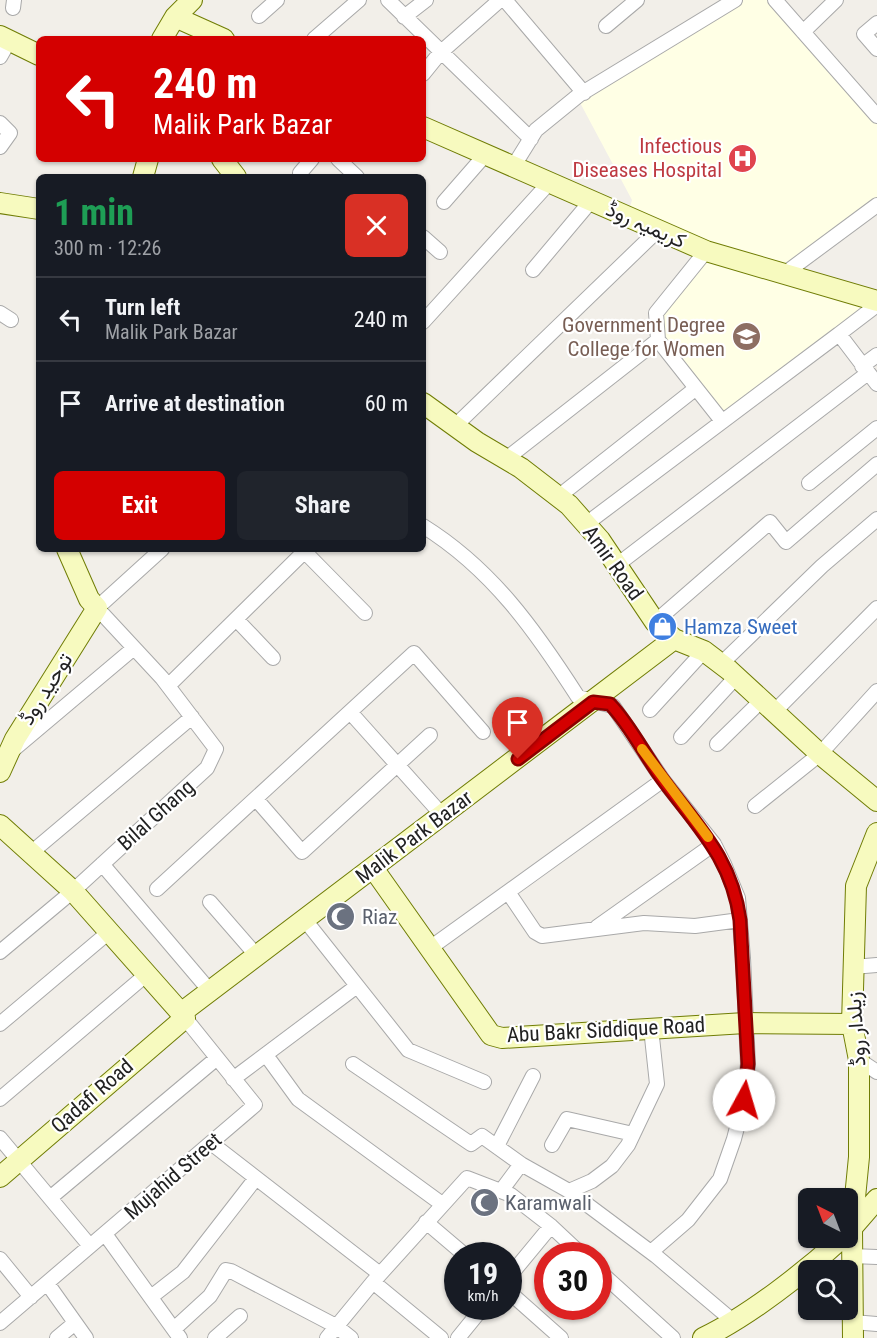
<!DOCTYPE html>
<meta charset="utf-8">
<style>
body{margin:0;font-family:"Roboto Condensed",Vazirmatn,sans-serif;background:#20242c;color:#f1f3f6;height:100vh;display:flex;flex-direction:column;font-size:22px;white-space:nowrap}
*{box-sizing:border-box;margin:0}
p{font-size:20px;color:#9ea1a6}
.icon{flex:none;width:33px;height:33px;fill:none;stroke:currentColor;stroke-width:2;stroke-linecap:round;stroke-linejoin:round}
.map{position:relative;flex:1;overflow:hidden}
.sheet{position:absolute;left:36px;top:174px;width:390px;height:378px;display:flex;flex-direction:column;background:#171b24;border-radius:9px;box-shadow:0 2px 4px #0004}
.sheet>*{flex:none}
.banner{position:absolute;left:36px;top:36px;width:390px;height:126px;border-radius:9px;box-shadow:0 2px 4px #0004;background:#d40000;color:#fff;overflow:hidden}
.needle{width:39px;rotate:318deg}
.buttons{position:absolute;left:798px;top:1188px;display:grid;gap:12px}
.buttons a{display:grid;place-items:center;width:60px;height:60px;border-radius:9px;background:#171b24;box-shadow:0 2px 4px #0004;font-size:30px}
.speed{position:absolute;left:444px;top:1242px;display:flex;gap:12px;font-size:30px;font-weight:700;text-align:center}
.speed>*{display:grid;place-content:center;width:78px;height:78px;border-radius:50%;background:#171b24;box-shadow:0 2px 4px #0004;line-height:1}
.speed small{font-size:15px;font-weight:400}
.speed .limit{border:9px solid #d22;background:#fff;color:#111}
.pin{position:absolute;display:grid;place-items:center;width:51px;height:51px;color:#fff;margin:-62px -26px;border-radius:50% 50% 50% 0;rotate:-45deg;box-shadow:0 0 6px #0007}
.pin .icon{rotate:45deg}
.me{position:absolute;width:66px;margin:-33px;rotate:6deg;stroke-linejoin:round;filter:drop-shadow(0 0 4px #0008)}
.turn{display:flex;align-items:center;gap:21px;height:126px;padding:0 18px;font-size:27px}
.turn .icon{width:78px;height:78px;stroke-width:2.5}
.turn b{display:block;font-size:42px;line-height:51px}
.round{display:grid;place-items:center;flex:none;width:63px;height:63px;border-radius:9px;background:#20242c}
.head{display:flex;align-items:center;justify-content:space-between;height:102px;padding:0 18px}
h1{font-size:36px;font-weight:700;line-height:45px;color:#1e9e55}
.cta{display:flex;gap:12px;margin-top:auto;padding:12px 18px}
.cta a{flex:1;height:69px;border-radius:9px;background:#d40000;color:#fff;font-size:24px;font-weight:700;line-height:69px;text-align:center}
.cta a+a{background:#20242c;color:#f1f3f6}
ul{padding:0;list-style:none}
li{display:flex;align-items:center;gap:18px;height:84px;padding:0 18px;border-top:2px solid #363941}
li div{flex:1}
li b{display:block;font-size:22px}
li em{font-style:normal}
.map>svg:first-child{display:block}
.education{fill:#ffffe5}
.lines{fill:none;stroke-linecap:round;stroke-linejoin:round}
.street-casing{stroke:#a9a9a9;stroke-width:16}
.secondary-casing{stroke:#707d05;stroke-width:22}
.street{stroke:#fff;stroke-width:14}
.secondary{stroke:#f7fabf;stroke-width:20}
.route-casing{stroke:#8a0000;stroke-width:15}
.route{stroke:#d40000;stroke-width:10}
.slow{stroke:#f59e0b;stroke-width:10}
.labels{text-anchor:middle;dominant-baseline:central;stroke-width:4.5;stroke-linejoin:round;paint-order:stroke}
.health-label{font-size:21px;fill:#be3a42;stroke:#fff;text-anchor:end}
.street-label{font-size:21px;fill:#222;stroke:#fff}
.education-label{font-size:21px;fill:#785e54;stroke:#fff;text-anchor:end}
.shop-label{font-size:21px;fill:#366cbe;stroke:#fff;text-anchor:start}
.worship-label{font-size:21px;fill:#5b616d;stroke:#fff;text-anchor:start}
</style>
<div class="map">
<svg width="877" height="1338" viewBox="0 0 877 1338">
<rect width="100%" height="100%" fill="#f2efe9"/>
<path class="education" d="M735,0H775L877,115V208L784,273L877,301L722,421L658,340L656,313L705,251L627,217L632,200L577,97Z"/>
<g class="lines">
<defs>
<path id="street" d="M388,0L531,139
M505,0L584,93
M775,0L877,116
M13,8L14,0
M259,16L277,0
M404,17L426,0
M877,23L864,34L877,49
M606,26L637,0
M803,32L836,0
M314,39L359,0
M0,57L9,41
M423,74L440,53L500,0
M0,123L10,133L0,147
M338,159L357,177
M513,167L536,130L579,95L735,0
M300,173L312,159
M444,202L485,155
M423,237L440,252
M706,251L656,313L658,340L722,421
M533,270L591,201
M784,274L877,205
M0,313L11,320
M423,322L549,183
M839,334L877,305
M862,366L877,355
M455,426L658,230
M506,459L658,340
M809,483L877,428
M558,497L695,389
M586,524L839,334L877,384
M423,526C492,569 535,630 578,697L613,706L663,780L714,844L724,864L738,898L743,958L748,1064L744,1100L734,1139L720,1179L688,1220L651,1252
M304,551L365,613
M617,565L868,373
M236,619L273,658
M655,622L770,522L786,542L877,464
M721,664L822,566L877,519
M168,686L307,549
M650,710L704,651
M350,712L443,816
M774,712L877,608
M681,737L736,677
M717,744L762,700
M13,750L134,648
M256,799L302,852L430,735
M755,806L820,754L877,691
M32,852L192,717
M102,864L210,991
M157,889L414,653L483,732
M508,892L535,932L542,936L644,923L695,926L740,920
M210,902L257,956
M305,920L408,1050L484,1082
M597,927L714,844
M430,948L663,780
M0,952L73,891L207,768L216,749L162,678L97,608L162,549
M853,967L877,965
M0,1024L109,932
M266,1055L298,1099L442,1204
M859,1060L877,1072
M353,1064L471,1144L482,1136L521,1164
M233,1079L357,986
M0,1099L147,974
M0,1138L90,1246
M211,1143L380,1274
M552,1145L567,1119L633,1134
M497,1146L533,1076
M501,1191L521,1164L569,1191L656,1256L733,1321
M569,1191L592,1181L612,1166L628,1145L657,1084L651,1028
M50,1198L217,1058
M426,1222L466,1256
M105,1234L180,1338
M852,1256L877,1257
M0,1259L31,1297
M598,1270L673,1338
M508,1278L551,1226
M373,1282L441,1338
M47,1283L86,1338
M508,1291L561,1338
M151,1297L183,1272L256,1178
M853,1322L877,1324
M0,1323L255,1105L181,1013
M174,1329L210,1296L226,1270L231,1271L336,1326L351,1338
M57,1338L75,1323
M215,1338L240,1316
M327,1338L373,1282L467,1178L511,1195L551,1226L583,1256
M458,1338L484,1306"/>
<path id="secondary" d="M175,17L224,39
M0,36L39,55
M162,39L175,17L192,0
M423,127L706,251L877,301
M222,159L236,177
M143,177L148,159
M0,203L39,209
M423,403L477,442L521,468L569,505L600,540L655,622L674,639L704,651L729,670L820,754L877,801
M0,772L15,739L97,608L89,599L67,549
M0,825L73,891L181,1013L674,639
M373,868L491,1035L502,1038L745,1023L852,1024
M0,1177L185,1018
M851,1229L877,1199
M703,1338C749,1316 805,1272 842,1238
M853,1338L852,1228L859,1157V1060L852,1024L856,886L877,833"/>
</defs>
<use href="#street" class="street-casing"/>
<use href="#secondary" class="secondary-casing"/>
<use href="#street" class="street"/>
<use href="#secondary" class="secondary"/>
</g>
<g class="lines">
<defs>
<path id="route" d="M518,759L593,702L610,704C631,726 645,756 663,780C698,827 732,859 740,920L748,1064L744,1100"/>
</defs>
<use href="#route" class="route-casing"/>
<use href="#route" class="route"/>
<path class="slow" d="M642,749L708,837"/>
</g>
<defs>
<symbol id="hospital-disc" viewBox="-11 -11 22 22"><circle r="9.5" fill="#e0444e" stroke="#fff"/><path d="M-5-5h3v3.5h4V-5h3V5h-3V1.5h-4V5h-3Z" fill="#fff"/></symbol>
<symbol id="university-disc" viewBox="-11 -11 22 22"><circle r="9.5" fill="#8d6e63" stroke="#fff"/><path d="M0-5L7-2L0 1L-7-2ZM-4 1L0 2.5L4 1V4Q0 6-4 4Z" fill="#fff"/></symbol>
<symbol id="shop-disc" viewBox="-11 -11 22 22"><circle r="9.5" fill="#3f7fe0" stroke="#fff"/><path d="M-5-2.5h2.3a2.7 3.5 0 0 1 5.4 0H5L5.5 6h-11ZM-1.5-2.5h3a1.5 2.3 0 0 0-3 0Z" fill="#fff"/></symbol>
<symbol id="mosque-disc" viewBox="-11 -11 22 22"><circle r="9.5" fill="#6b7280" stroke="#fff"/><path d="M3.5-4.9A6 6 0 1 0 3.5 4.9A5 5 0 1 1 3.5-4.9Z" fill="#fff"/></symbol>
</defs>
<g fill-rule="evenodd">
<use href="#hospital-disc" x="726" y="142" width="33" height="33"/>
<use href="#university-disc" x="730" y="320" width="33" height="33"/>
<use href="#shop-disc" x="646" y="610" width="33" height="33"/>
<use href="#mosque-disc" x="324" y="900" width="33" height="33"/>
<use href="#mosque-disc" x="468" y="1186" width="33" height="33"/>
</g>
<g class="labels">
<g class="health-label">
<text x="722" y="146">Infectious<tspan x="722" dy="24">Diseases Hospital</tspan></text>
</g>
<g class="street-label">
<text transform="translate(646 225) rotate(24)">کریمیہ روڈ</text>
<text transform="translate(613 563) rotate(54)">Amir Road</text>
<text transform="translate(46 689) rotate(-58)">توحید روڈ</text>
<text transform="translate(156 815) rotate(-42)">Bilal Ghang</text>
<text transform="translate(414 837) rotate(-37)">Malik Park Bazar</text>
<text transform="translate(856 1029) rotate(-94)">زیلدار روڈ</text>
<text transform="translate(606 1030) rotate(-3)">Abu Bakr Siddique Road</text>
<text transform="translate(92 1096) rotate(-41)">Qadafi Road</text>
<text transform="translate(173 1176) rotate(-41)">Mujahid Street</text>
</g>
<g class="education-label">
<text x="725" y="325">Government Degree<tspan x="725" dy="24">College for Women</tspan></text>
</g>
<g class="shop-label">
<text x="684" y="627">Hamza Sweet</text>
</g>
<g class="worship-label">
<text x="362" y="917">Riaz</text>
<text x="505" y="1203">Karamwali</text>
</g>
</g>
</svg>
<div class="buttons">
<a><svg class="needle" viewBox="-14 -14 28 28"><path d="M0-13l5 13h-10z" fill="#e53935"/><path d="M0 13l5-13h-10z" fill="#9ea1a6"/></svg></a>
<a><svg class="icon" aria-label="search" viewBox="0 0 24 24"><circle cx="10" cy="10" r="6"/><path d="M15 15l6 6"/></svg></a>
</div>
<div class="speed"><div>19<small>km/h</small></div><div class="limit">30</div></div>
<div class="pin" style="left:518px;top:759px;background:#d93025"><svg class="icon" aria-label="arrive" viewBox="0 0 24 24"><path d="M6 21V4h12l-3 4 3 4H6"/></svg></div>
<svg class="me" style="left:744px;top:1100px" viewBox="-20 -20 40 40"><circle r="19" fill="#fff"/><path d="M0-13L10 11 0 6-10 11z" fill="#d40000"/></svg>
<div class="banner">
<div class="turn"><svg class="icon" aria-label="left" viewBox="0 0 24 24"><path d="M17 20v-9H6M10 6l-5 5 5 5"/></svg><div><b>240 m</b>Malik Park Bazar</div></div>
</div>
<section class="sheet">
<div class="head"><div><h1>1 min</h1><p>300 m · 12:26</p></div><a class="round" style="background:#d93025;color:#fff"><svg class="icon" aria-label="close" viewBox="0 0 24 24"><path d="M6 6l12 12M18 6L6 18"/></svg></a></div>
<ul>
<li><svg class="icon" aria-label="left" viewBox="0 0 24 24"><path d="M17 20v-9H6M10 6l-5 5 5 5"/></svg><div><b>Turn left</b><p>Malik Park Bazar</p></div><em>240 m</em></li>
<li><svg class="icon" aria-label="arrive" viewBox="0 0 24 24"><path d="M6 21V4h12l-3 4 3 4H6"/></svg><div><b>Arrive at destination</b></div><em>60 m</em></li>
</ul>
<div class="cta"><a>Exit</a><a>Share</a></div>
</section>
</div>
